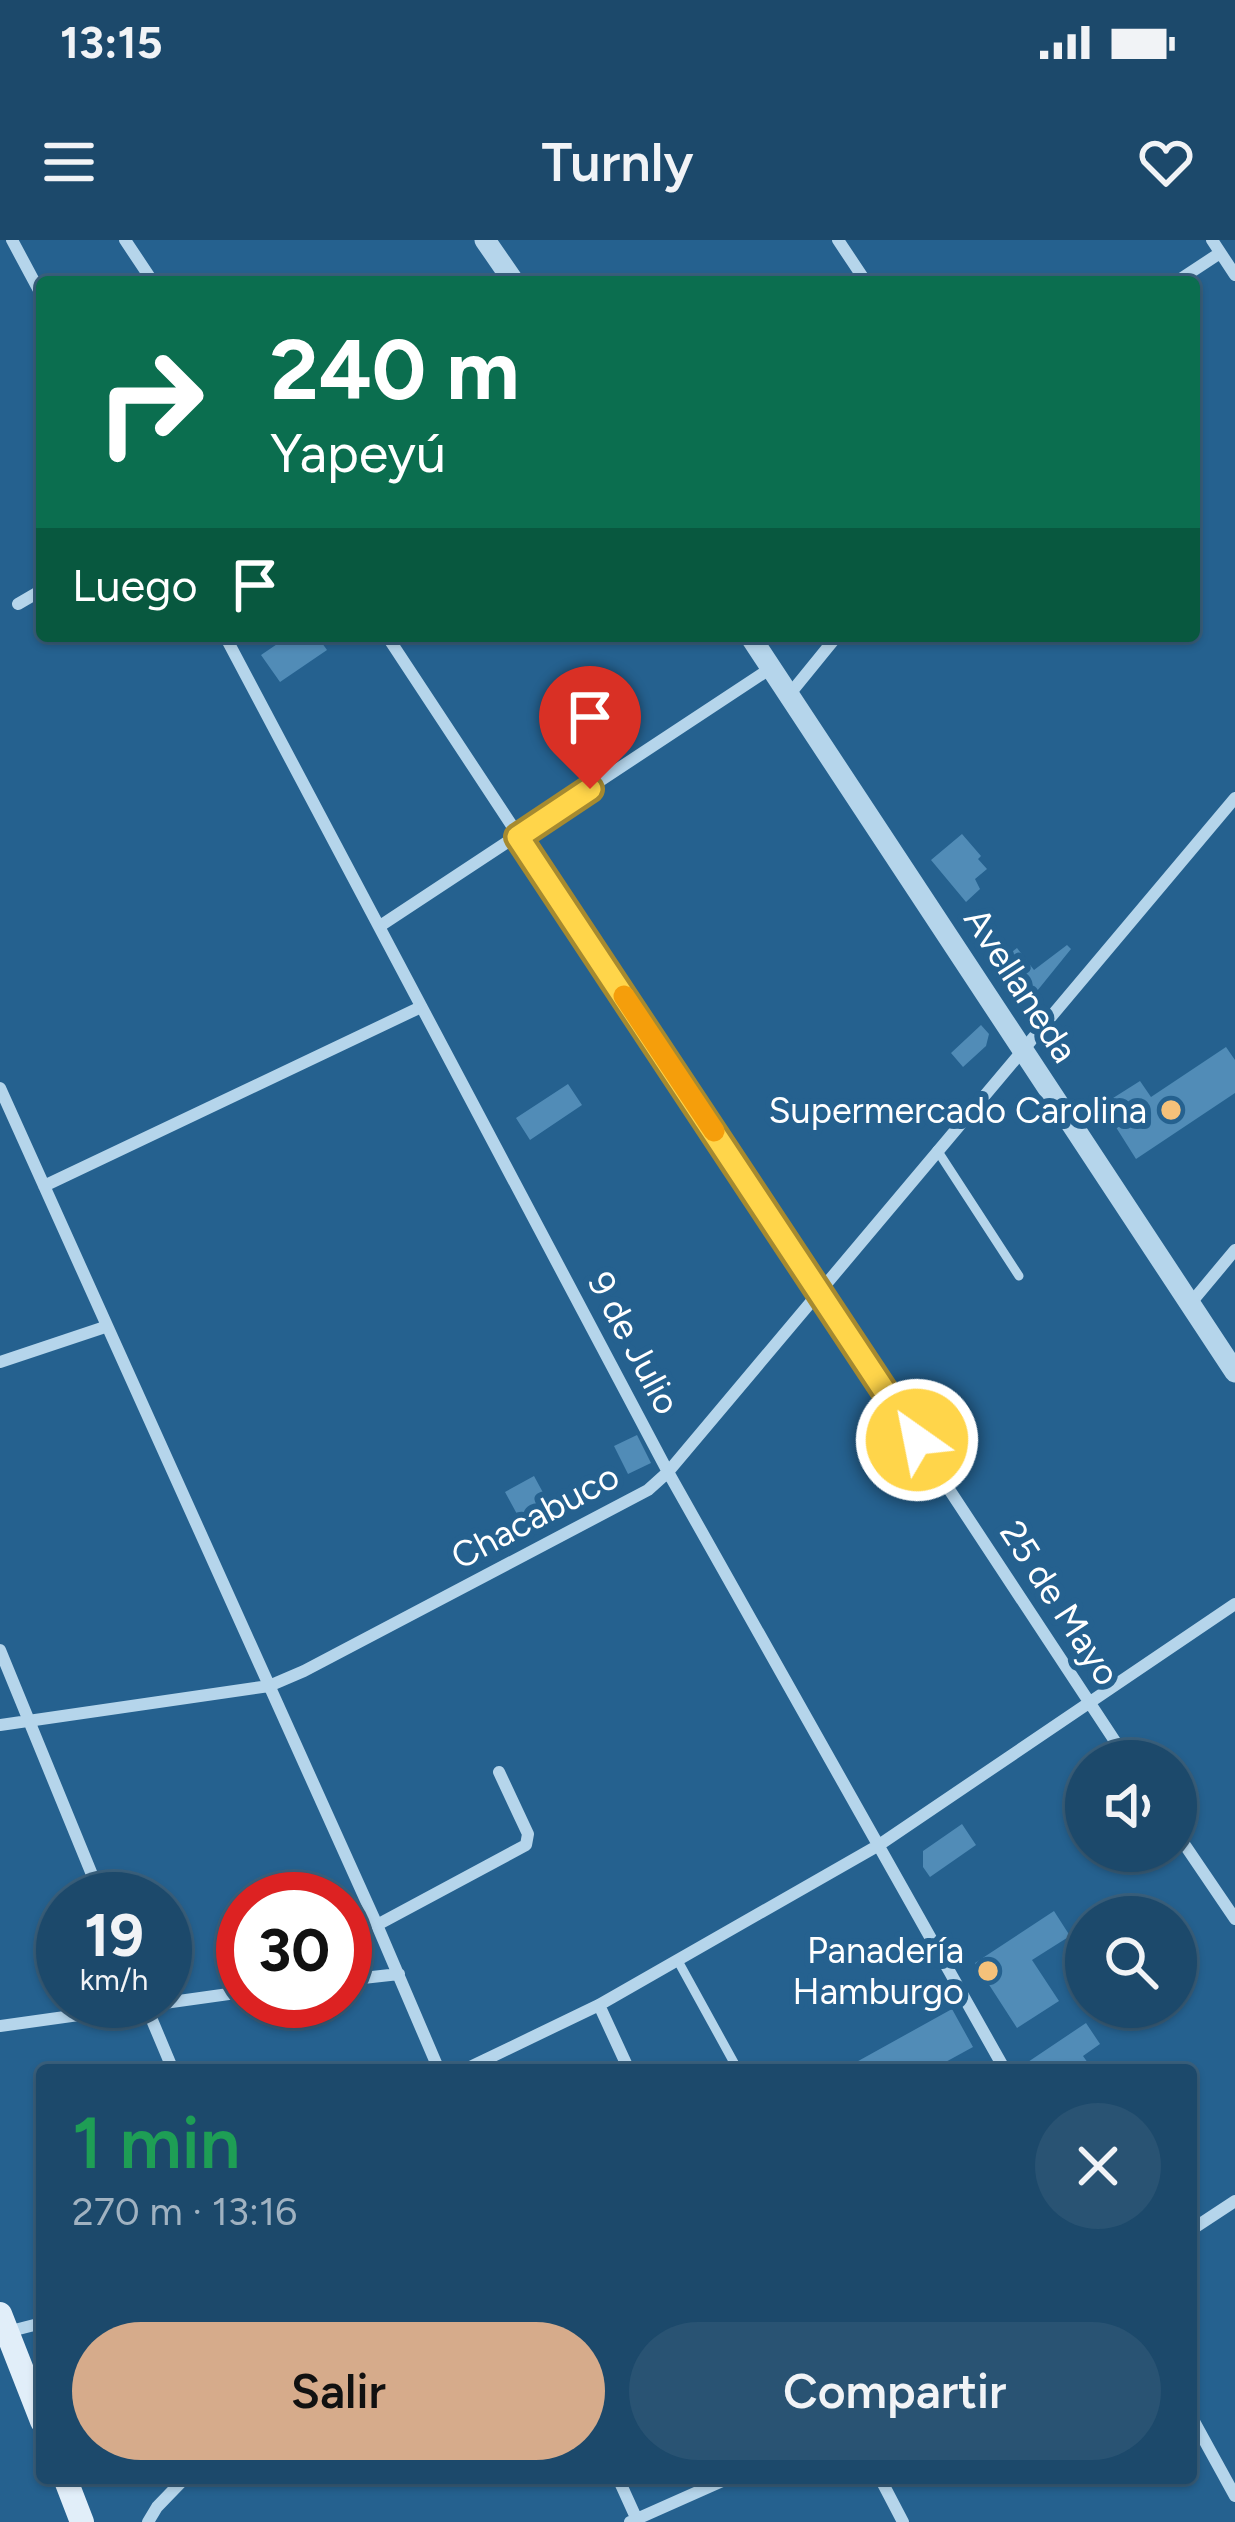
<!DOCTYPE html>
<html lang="es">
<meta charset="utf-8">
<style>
body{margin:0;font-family:Figtree,sans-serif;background:#295373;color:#f1f3f6;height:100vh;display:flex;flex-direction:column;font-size:45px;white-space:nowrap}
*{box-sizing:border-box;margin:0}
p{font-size:39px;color:#a0b2c1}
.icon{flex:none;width:66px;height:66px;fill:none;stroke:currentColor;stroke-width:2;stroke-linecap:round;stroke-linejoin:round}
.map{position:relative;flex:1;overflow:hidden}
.side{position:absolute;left:36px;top:1824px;width:1161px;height:420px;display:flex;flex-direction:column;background:#1c496b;border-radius:12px;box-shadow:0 3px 9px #0004,0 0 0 3px #3a617e}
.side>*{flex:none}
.banner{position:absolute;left:36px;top:36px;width:1164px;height:366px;border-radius:12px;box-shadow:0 3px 9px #0004,0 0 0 3px #3a617e;background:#0b6e4f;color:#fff;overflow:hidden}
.tools{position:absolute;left:1065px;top:1500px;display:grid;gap:24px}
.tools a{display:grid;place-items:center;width:132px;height:132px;border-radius:50%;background:#1c496b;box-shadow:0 3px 9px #0004,0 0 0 3px #3a617e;font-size:60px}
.speed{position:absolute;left:36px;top:1632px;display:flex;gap:24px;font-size:60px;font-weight:700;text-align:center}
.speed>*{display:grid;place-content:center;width:156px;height:156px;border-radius:50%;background:#1c496b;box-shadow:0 3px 9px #0004,0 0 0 3px #3a617e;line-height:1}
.speed small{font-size:30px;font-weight:400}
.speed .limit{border:18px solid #d22;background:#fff;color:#111}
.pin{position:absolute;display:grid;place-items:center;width:102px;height:102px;color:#fff;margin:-123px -51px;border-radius:50% 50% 50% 0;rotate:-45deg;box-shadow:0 0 12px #0007}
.pin .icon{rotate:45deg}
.me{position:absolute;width:132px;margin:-66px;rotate:327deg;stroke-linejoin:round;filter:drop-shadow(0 0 9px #0008)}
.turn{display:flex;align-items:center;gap:42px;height:252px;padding:0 36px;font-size:54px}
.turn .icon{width:156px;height:156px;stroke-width:2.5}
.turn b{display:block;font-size:84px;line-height:102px}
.then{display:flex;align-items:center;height:114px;padding:0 36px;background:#0003;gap:24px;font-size:45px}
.round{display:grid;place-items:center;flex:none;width:126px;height:126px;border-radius:63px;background:#295373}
.head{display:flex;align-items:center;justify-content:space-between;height:204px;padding:0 36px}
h1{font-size:72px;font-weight:600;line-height:90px;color:#1e9e55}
.action{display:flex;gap:24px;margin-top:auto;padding:24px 36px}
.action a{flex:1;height:138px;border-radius:72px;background:#d6ab8b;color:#111;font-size:48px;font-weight:600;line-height:138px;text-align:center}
.action a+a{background:#295373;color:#f1f3f6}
.status{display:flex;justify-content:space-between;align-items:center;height:84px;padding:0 60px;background:#1c496b;direction:ltr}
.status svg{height:33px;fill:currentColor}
header{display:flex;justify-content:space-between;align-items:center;height:156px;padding:0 36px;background:#1c496b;font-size:54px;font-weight:600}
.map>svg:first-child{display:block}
.building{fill:#518cb7}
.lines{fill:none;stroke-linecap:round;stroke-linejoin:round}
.service{stroke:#b5d5eb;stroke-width:9}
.minor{stroke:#b5d5eb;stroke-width:12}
.tertiary{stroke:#b5d5eb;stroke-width:21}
.secondary{stroke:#e1eef9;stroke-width:24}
.route-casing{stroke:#a68a30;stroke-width:30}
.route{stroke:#ffd54a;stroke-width:21}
.slow{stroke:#f59e0b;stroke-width:21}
.poi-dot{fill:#f5c17a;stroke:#25618f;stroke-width:4.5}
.labels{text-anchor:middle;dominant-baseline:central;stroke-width:12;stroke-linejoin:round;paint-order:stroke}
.street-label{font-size:36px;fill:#fff;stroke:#25618f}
.poi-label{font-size:36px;fill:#fff;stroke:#25618f;text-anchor:end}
</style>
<div class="status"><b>13:15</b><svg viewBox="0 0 49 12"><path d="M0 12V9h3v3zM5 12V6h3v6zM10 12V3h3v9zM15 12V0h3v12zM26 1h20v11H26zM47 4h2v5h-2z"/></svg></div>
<header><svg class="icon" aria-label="menu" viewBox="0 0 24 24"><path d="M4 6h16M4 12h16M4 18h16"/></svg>Turnly<svg class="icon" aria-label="heart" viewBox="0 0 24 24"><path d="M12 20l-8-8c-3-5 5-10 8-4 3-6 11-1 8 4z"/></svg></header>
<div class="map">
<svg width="1235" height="2282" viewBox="0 0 1235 2282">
<rect width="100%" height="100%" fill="#25618f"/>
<path class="building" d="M289,396H317L327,410L280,442L261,415Z
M962,594L981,616L978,619L987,629L975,639L980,649L966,662L931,620Z
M1067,705L1071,709L1037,751L1027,749L1004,718L1017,708L1034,730Z
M981,785L989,794L986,806L963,827L951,813Z
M1226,807L1235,820V853L1136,919L1102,865L1140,841L1151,857Z
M568,844L582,865L530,900L516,878Z
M637,1195L651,1223L628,1234L614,1206Z
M534,1236L553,1271L524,1287L505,1252Z
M962,1584L976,1605L930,1637L923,1627V1611Z
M1054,1671L1070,1696L1032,1720L1059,1761L1017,1788L975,1723Z
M952,1769L973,1807L931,1830H842Z
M1086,1783L1100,1804L1083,1816L1093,1830H1016Z"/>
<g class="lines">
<path class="service" d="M937,910L1019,1036
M678,1721L738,1830"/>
<path class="minor" d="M12,0L42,56
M125,0L153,42
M838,0L866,42
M1212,0L1235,35
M1176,42L1220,13
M18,364L42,350
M225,396L668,1232L1005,1830
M387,396L1128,1521
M789,455L837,396
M380,686L771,428
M0,848L377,1685L439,1830
M44,946L421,767
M1190,1064L1235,1010
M0,1122L105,1087
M0,1410L102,1659
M0,1485L269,1446L304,1431L648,1250L668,1232L1235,558
M1176,1592L1235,1679
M377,1685L526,1605L528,1594L499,1532
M345,1740L399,1734
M144,1761L173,1830
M599,1765L629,1830
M0,1786L243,1752
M464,1830L599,1765L879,1605L1235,1364
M1191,1990L1235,1961
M3,2093L42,2083
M1191,2176L1235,2256
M618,2238L638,2282
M880,2238L903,2282
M148,2282L157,2267L185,2238
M630,2282L729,2238"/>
<path class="tertiary" d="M485,0L514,42
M750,396L1235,1132"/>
<path class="secondary" d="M0,2074L42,2181
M65,2238L82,2282"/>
</g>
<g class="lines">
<defs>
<path id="route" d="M590,549L518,597L917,1200"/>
</defs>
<use href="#route" class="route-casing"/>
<use href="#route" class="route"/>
<path class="slow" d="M624,756L714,891"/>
</g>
<g class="poi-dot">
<circle cx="1171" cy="870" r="12"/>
<circle cx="988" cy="1731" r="12"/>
</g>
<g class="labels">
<g class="street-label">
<text transform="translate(1021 745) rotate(57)">Avellaneda</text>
<text transform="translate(634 1103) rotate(62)">9 de Julio</text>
<text transform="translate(535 1276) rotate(-28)">Chacabuco</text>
<text transform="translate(1060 1363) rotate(57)">25 de Mayo</text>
</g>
<g class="poi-label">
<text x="1147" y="870">Supermercado Carolina</text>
<text x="964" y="1710">Panadería<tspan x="964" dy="41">Hamburgo</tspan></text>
</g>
</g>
</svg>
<div class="tools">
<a><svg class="icon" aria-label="sound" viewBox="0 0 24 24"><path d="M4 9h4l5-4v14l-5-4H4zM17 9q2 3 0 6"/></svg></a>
<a><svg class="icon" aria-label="search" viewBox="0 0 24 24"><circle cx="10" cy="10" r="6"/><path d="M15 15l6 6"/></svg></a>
</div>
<div class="speed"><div>19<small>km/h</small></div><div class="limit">30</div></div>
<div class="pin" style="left:590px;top:549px;background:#d93025"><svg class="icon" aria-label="arrive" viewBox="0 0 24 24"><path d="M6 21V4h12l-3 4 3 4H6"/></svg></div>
<svg class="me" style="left:917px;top:1200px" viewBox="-20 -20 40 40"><circle r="17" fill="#ffd54a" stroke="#fff" stroke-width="3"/><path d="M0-11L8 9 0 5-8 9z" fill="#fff"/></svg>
<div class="banner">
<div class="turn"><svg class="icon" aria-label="right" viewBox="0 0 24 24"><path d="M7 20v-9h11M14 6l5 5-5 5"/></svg><div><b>240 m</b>Yapeyú</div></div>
<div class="then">Luego<svg class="icon" aria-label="arrive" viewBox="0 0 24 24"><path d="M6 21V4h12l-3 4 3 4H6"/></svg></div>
</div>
<section class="side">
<div class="head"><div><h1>1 min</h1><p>270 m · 13:16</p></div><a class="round"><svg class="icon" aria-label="close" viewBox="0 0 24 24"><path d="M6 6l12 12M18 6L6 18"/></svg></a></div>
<div class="action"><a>Salir</a><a>Compartir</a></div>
</section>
</div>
